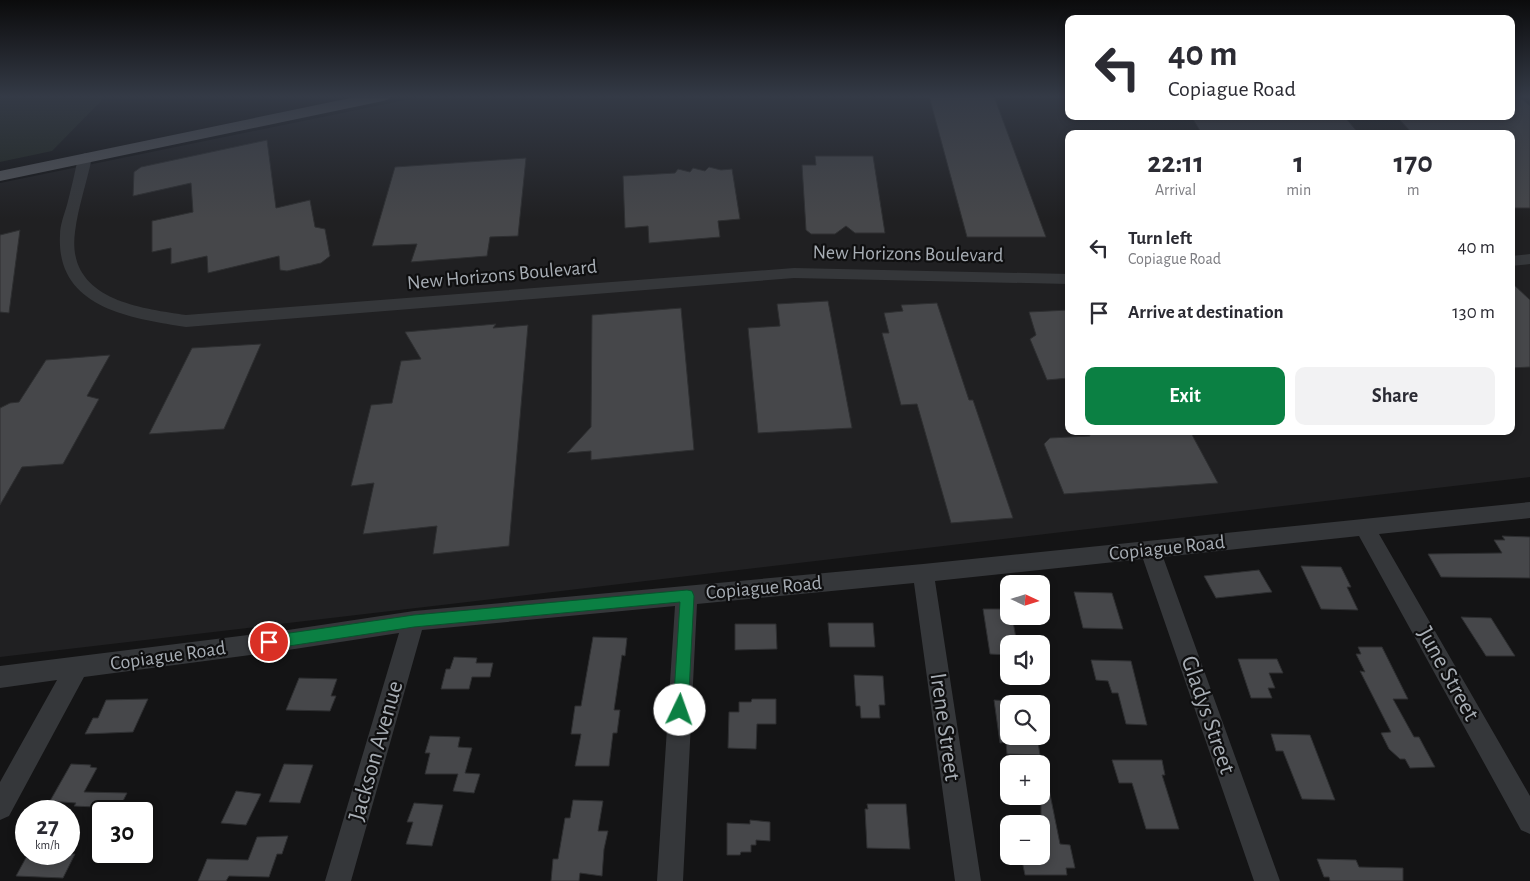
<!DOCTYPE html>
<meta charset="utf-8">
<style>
body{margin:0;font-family:"Alegreya Sans",sans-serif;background:#f2f2f3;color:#2b2b33;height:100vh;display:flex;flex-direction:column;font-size:19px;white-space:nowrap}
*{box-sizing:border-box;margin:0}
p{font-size:16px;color:#7c7c81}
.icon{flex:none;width:28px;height:28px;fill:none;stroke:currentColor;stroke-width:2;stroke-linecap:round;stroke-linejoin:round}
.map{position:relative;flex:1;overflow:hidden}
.details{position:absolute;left:1065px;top:130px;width:450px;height:305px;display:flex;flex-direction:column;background:#fff;border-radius:10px;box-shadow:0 2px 8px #0003}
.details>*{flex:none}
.top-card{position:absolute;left:1065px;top:15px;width:450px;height:105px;border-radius:10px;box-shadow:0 2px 8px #0003;background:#fff;color:#2b2b33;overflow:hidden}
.needle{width:32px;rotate:94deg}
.controls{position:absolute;left:1000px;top:575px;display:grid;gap:10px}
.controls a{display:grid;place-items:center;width:50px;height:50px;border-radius:10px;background:#fff;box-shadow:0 2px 8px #0003;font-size:25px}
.speed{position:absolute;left:15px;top:800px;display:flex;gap:10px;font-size:25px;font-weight:700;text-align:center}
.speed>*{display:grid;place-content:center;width:65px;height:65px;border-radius:50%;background:#fff;box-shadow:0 2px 8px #0003;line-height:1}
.speed small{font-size:12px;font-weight:400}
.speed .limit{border:2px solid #111;border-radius:8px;background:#fff;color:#111}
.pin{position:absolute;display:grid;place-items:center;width:42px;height:42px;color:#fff;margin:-21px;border:2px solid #fff;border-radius:50%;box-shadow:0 1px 5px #0007}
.me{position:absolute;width:55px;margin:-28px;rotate:3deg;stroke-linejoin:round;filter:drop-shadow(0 0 4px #0008)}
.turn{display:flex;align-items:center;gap:18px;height:105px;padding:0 20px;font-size:22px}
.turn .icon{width:65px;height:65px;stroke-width:2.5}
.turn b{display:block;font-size:35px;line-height:42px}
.eta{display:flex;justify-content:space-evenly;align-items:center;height:85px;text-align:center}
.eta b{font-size:30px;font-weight:700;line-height:35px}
.cta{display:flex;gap:10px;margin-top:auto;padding:10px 20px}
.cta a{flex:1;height:58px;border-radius:10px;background:#0b8043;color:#fff;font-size:20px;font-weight:700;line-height:58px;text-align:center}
.cta a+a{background:#f2f2f3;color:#2b2b33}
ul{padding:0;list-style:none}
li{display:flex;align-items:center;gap:15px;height:65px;padding:0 20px}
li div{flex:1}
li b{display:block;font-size:19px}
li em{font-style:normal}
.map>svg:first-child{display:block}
.built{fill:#202022;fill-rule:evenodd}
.green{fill:#212721}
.building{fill:#46474a;stroke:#2e2f31}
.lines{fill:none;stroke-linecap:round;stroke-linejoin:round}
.minor{fill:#35373a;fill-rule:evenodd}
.major{fill:#525458;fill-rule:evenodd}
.route{fill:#0b8043;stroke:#07532c}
.labels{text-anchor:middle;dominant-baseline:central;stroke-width:4.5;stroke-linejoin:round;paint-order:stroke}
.street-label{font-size:20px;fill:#a7adb4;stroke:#0f0f10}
.near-street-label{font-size:24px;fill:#a7adb4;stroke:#0f0f10}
</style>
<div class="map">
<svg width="1530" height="881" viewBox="0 0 1530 881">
<rect width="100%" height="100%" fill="#141415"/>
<path class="built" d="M425,96H1069V116H1511V96H1530V477L0,657V183ZM1069,134H1511V431H1069Z"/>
<path class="green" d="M0,96H106L52,151L0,162Z"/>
<path class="building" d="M929,96H994L1046,237H967Z
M1511,96H1519L1530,106V208H1511V134H1413L1396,116H1511Z
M1191,116H1344L1359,134H1202Z
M267,140L276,208L310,200L315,227L325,229L330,256L321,263L287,271L280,270L279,256L208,273L207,256L171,264V248L152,252V221L193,212L191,183L133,196L134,172L141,167Z
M815,156H873L885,233H855L846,226L835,234H811L806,230L802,165H816Z
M526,158L518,236L490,237L487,256L411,262L417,244L372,246L395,167Z
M709,167L721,170L732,169L740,219L718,221L720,237L649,243L648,226L625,228L623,176L675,173L678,169L690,172L693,168L705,171Z
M20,230L9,313L0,312V235Z
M1511,282L1530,300V367L1511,368Z
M828,301L852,428L758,433L748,328L780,326L777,304Z
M937,303L969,400H973L1013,518L951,523L917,404L901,405L882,333H889L884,313L903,311L901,305Z
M681,308L694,450L591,460V451L567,453L591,427L592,315Z
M1069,310V378L1047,380L1030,339L1036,335L1029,312Z
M496,324L493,328L528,325L509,546L433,554L437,526L363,534L374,483L351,486L371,405L392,403L401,361L421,359L405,332Z
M261,344L224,429L149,434L192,348Z
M110,355L87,396L99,399L63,464L22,467L0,505V408L10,403L19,402L46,360Z
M1088,431H1190L1218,483L1064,494L1044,444L1050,438L1090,436Z
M1502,536L1530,537V578L1441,577L1428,554L1502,553L1494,540H1505Z
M1301,566L1341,567L1351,587H1347L1358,610L1321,609Z
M1259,570L1272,592L1216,598L1204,576Z
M1074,592L1112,593L1123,629L1083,628Z
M983,609H1009V616H1012L1017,644H1009V655L990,654Z
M1461,617L1491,618L1515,656H1486Z
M828,623H873L875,647H830Z
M735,624H776L777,649L735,650Z
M593,637L627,638L625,656L622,655L614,710H620L617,733H613L609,766H575L581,734H571L575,706H581Z
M1358,647H1382L1408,699H1393L1414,737H1419L1435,767L1410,768L1405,759H1400L1389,749L1381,733L1391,732L1360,671L1365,672L1356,654H1361Z
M454,657L477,658L476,663H493L490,677H472L469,689H441L446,669H450Z
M1238,659H1277L1283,673H1269L1275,688H1268L1272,698H1251Z
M1091,660L1131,661L1147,725L1126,724L1118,693H1112L1108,681L1096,680Z
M854,675L883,676L885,705H879L880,718H861L860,706H856Z
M299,678L337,679L331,696H336L330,711L286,710Z
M148,699L133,732L85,734L93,718H98L106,700Z
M752,699H776V724H757L756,749L728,748L729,712H739V702H751Z
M994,700L1009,701V736H1037L1040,755L1007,754L1006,742L1000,743Z
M1271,734L1310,735L1335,800L1302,799L1283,751H1276Z
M430,736L460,737L458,747L472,748L465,773L480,774L474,793L453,791L458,774H425L430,753H425Z
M1112,760H1162L1165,775H1162L1179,829H1146L1132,783H1119Z
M71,764L91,765L90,767L97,768L84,792L127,793L118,811H93L95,807L74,806L76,803L50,801Z
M284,764L313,765L300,803L269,802Z
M1048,784L1060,844L1070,845L1075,868H1066L1067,875H1025L1021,856H1041V785Z
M236,791L261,794L246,825L221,823Z
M573,800L603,801L598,831H608L604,849L602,876L580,873L579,881H551L553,859H558L565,818H570Z
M414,803L443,805L432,846L406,844L413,822H407Z
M867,804H906L910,849L867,848L865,809H868Z
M750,820L770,822V841L756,840V845H751V852H741L740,855H727V823L750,824Z
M288,836L282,854H277L269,877L229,876L226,881H198L207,859L248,860L257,837Z
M28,854H75L63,878L16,876Z
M1317,859L1356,860L1359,867L1403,868V881H1330L1329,877H1324Z"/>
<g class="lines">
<path class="minor" d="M85,153L92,157C87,182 78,207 75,232C66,299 138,308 186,315L794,268L1069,274V284L794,278L186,327C130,318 56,308 60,235C60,225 64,215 67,205C71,189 75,173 78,157Z
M1530,254V264L1511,266V256Z
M1530,502V518L1379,534L1530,796V834L1521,830L1359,536L1163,557L1280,881H1254L1143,559L935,581L981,881H955L914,583L697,604L683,881H657L675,606L422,630L351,881H325L399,633L288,650L84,677L9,816L0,820V782L57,680L0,688V666L288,630L414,611L923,564Z"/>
<path class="major" d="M360,96H391L389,99L383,101L0,181V171Z"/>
</g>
<linearGradient id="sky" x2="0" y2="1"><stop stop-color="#0b0b0c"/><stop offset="0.44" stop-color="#343a46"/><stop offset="1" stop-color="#343a46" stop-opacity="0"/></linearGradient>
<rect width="1530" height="219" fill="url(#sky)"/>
<path class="route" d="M687,590L692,591L694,596L688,710L686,715L680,717L675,715L673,710L680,602L414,627L269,649L264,647L262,642L264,638L269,636L414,615Z"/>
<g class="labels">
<g class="street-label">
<text transform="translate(908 254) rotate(1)">New Horizons Boulevard</text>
<text transform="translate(502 275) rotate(-5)">New Horizons Boulevard</text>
<text transform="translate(1167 548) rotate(-6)">Copiague Road</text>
<text transform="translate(764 588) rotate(-5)">Copiague Road</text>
<text transform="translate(168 656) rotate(-8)">Copiague Road</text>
</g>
<g class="near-street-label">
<text transform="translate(1448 674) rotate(61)">June Street</text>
<text transform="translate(1208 715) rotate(71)">Gladys Street</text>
<text transform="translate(945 727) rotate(82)">Irene Street</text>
<text transform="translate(376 751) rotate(-74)">Jackson Avenue</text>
</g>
</g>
</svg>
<div class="controls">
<a><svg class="needle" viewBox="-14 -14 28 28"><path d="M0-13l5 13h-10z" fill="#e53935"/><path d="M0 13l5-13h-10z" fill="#7c7c81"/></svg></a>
<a><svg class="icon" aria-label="sound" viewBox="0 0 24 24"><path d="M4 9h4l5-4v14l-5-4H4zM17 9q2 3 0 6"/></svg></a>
<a><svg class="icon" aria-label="search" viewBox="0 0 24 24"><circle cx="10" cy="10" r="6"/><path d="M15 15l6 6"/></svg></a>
<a>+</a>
<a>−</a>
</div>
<div class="speed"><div>27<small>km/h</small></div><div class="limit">30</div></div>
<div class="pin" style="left:269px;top:642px;background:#d93025"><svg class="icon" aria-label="arrive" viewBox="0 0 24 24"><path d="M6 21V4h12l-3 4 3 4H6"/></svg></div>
<svg class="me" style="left:680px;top:710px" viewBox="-20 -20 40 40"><circle r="19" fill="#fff"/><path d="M0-13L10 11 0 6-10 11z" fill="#0b8043"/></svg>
<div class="top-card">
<div class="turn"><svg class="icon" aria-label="left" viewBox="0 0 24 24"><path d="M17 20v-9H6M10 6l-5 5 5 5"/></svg><div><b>40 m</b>Copiague Road</div></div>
</div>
<section class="details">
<div class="eta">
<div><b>22:11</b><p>Arrival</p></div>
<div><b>1</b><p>min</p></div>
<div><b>170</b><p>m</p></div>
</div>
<ul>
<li><svg class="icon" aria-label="left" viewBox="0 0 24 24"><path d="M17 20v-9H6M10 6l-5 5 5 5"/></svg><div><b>Turn left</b><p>Copiague Road</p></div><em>40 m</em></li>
<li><svg class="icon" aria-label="arrive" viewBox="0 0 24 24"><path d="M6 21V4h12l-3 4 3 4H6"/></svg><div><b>Arrive at destination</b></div><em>130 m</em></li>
</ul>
<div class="cta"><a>Exit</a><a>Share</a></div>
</section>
</div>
